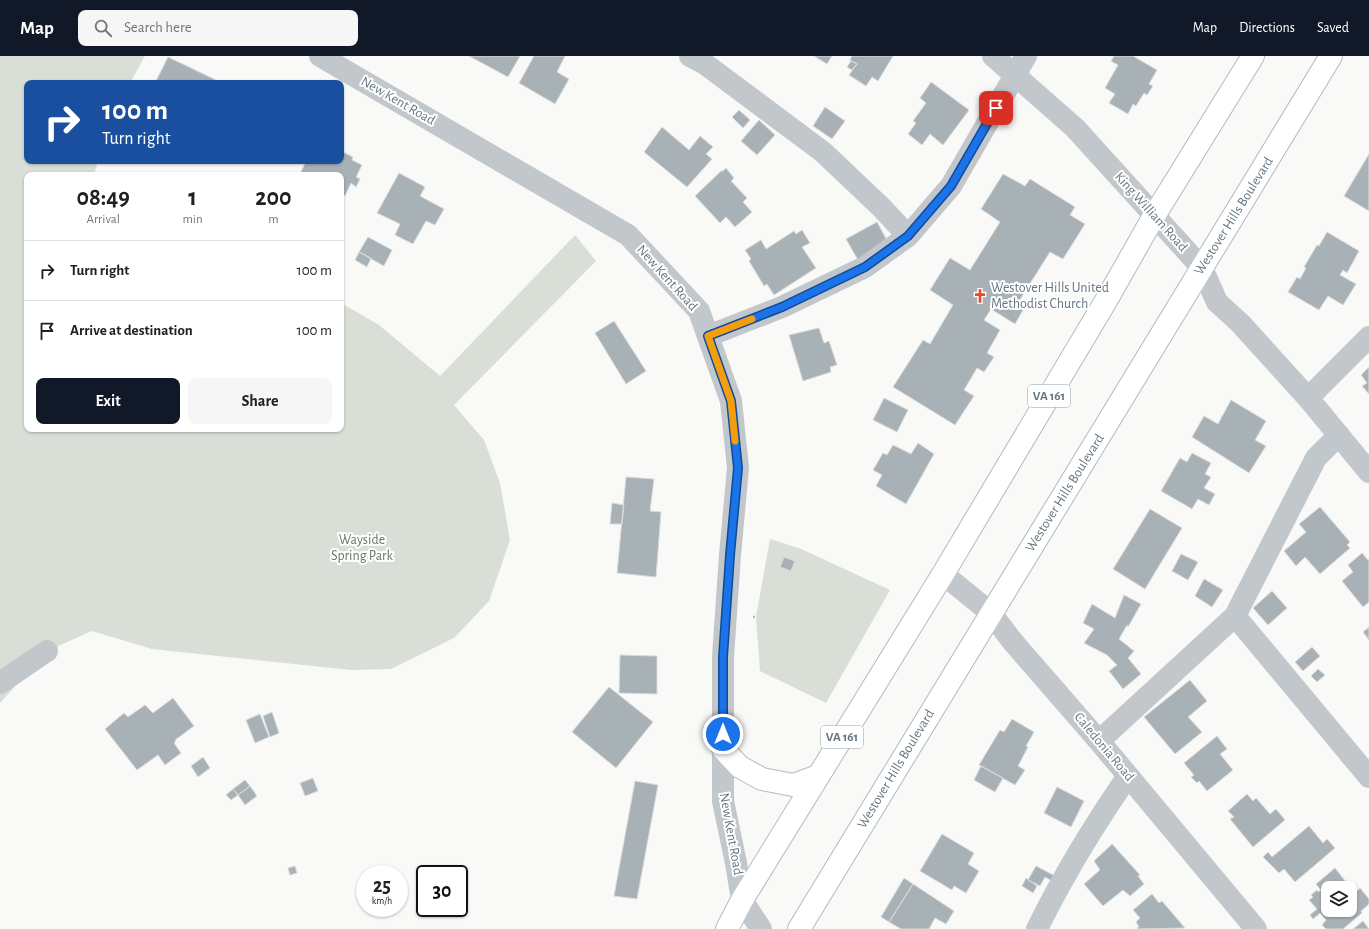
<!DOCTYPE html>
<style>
body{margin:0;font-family:"Alegreya Sans",sans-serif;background:#f6f6f6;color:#202124;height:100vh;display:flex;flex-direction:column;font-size:15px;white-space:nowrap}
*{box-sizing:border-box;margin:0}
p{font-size:13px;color:#757577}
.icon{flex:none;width:22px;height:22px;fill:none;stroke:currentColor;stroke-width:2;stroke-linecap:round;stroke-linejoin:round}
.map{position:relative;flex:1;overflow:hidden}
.sheet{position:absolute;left:24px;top:116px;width:320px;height:260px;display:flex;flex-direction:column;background:#fff;border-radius:8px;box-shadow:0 1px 3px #0004}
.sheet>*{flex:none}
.banner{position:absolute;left:24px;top:24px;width:320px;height:84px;border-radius:8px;box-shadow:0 1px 3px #0004;background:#1a4fa0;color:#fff;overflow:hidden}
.tools{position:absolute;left:1321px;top:825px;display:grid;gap:8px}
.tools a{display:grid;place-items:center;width:36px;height:36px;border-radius:8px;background:#fff;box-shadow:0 1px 3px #0004;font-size:20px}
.speed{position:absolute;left:356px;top:809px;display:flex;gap:8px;font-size:20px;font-weight:700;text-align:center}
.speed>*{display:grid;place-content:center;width:52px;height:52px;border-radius:50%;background:#fff;box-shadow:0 1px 3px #0004;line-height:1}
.speed small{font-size:10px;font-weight:400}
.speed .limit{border:2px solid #111;border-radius:6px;background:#fff;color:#111}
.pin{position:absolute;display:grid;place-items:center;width:34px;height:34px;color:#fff;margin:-17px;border-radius:8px;box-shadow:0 2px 6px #0006}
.me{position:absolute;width:44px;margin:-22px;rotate:0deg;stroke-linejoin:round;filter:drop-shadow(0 0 3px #0008)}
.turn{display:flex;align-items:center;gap:14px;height:84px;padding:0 12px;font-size:18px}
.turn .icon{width:52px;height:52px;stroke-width:2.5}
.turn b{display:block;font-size:28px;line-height:34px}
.eta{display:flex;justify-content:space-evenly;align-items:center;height:68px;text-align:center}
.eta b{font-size:24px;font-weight:700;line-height:28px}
.button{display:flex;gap:8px;margin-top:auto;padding:8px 12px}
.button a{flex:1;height:46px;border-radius:8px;background:#111827;color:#fff;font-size:16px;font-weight:700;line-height:46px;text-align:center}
.button a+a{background:#f6f6f6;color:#202124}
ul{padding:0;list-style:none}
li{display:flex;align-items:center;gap:12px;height:60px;padding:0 12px;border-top:1px solid #e0e0e0}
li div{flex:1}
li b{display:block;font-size:15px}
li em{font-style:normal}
header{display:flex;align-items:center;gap:24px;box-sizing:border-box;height:56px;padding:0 20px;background:#111827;color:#fff}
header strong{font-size:19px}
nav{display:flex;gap:22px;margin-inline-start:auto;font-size:14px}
.search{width:280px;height:36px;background:#f6f6f6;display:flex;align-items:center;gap:10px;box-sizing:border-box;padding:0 14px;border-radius:8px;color:#757577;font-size:15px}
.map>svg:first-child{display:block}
.green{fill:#d9ded6}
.building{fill:#a7b1b6;stroke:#dbdbd9}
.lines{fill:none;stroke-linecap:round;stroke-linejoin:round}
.major-casing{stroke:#b4babd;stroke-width:24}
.path{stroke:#babec1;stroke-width:2.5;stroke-dasharray:2 2;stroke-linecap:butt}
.minor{stroke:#c2c7cb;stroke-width:22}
.major{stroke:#fff;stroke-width:22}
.route-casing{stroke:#114b97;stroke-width:10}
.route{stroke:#1a73e8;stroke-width:7}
.slow{stroke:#f59e0b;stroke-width:7}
.labels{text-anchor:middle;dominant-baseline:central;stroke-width:4;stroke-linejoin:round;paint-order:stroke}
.shield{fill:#fff;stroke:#92a0a8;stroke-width:1}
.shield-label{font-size:13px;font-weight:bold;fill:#647782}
.street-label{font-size:14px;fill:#647782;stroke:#fff}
.poi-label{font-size:14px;fill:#647782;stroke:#fff;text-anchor:start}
.park-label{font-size:14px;fill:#687a63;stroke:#fff}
</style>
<header>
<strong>Map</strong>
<div class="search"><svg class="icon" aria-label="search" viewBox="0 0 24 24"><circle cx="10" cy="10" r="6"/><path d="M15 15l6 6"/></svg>Search here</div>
<nav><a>Map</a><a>Directions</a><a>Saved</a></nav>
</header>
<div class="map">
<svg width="1369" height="873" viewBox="0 0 1369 873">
<rect width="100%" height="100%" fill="#f9f9f7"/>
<path class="green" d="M0,0H145L130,27H27V105H98L94,119H27V373H341V247L379,269L440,320L575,179L596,205L454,349L484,384L500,427L510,484L489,545L454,582L391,613L351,614L152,593L92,575L47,595L0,647Z
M770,483L801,493L890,534L826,647L760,615L756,561Z"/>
<path class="building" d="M469,0H520L508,21Z
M534,0H565L557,16L569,23L555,48L519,27Z
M814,0H832L827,8Z
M852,0H893L878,25L872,21L866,30L849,19L857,8L850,4Z
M1114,0H1133L1157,14L1149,28L1153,30L1147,39L1144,37L1136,50L1133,48L1128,58L1109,47L1115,38L1105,32L1118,9L1111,5Z
M168,1L216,24L215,27H155Z
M851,5L857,8L852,14L847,11Z
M931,26L969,54L943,89L930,78L922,89L908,78L916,67L913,65L926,47L920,42Z
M825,51L845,65L832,83L813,70Z
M739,54L750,64L743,72L732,61Z
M759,64L775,79L757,99L741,85Z
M662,71L689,94L700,80L713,91L706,98L712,103L687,131L644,96Z
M341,95L353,101L352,104L362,109L356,121L360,123L356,131L351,127L345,140L341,137V119H306L301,116L306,105H341Z
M1369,98V155L1344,140Z
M726,112L734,122L731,125L747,142L743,146L752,156L735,171L726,161L720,167L695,140L722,114V116Z
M399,117L425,131L420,140L444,153L435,169L426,165L413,188L395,179L400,168L377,157Z
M1003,118L1025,130L1030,123L1075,151L1070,159L1085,168L1063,203L1050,196L1019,245L1026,249L1015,268L991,253L984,264L1000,274L987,297L994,301L984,316L977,312L964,334L974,340L955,369L893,331L923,284L930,288L953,249L930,234L950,202L970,214L1000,166L981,153Z
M877,166L889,188L858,204L846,183Z
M802,174L810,187L802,191L816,212L774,239L767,228L764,230L749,205L751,203L745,194L761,184L766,193L794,175L796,178Z
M1327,176L1359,195L1347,217L1343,214L1340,219L1356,228L1343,249L1328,240L1319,254L1288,236L1297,221L1300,223L1306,212L1304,211L1317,189L1319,190Z
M368,181L392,194L384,210L359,196Z
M359,196L371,202L367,211L355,204Z
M614,265L646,315L626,328L595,277Z
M819,272L824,287L829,285L837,309L830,311L831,316L803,325L789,279Z
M1369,311V338L1362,330L1367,327L1361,319Z
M884,342L908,354L897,376L873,364Z
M1231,344L1266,365L1255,384L1266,390L1249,417L1192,381L1204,360L1218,368Z
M918,387L934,398L906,448L876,430L882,419L873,414L883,397L887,399L893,389L911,398Z
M1192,397L1211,407L1205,418L1211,421L1204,432L1215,438L1209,449L1198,443L1192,453L1161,435L1180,402L1187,406Z
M626,421L654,423L650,455L661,456L656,521L617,517Z
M612,447L624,449L622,468H610Z
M1320,451L1350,486L1347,489L1350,492L1320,518L1305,501L1296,510L1284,495L1306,476L1299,468Z
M1150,453L1182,472L1145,533L1113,513Z
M1362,497L1368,504L1369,503V546L1363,551L1342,525L1353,516L1348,509Z
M1181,498L1198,506L1188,524L1172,515Z
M784,501L795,505L791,515L780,511Z
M1204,523L1223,534L1212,551L1195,540Z
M1272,535L1287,552L1268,569L1253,552Z
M1124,539L1141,548L1128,571L1127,569L1119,583L1134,595L1128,602L1141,618L1123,633L1109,615L1117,609L1107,599L1084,587L1094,573L1083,567L1092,548L1115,562Z
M1369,571V584L1363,576Z
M1312,591L1320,600L1303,615L1295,606Z
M620,599L657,600V638L619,637Z
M1318,613L1325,619L1317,626L1311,620Z
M1190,624L1207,645L1188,661L1202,676L1175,698L1144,661Z
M609,631L653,666L616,712L572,676Z
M173,642L194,670L175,684L176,685L174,687L181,697L165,709L158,699L137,714L105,673L124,657L128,661L145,649L153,657Z
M272,656L279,677L270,681L263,660Z
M260,658L269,681L255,687L246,664Z
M1012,663L1034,676L1026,690L1028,691L1018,710L1025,714L1015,729L979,709L1000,674L1004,676Z
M1217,680L1227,693L1220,698L1233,714L1207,735L1199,725L1197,727L1191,721L1194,719L1184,707Z
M203,701L210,712L198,721L191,710Z
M981,710L1003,722L995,736L974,724Z
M313,722L318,735L305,740L300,727Z
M245,724L250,730L238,739L233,733Z
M635,725L658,729L637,843L614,840Z
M250,730L257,740L245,749L238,739Z
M1057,731L1084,745L1071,771L1044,757Z
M233,733L238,739L231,744L226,739Z
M1247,738L1253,745L1256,742L1270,758L1276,753L1285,764L1253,791L1230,763L1234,761L1228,755Z
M1309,770L1323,787L1327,783L1335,792L1295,826L1284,813L1279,817L1263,801L1268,796L1272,801Z
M942,778L974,797L968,808L979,815L966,837L954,830L952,834L920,815Z
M1112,788L1140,819L1138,820L1144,828L1130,840L1123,834L1103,850L1084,828L1100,814L1094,805Z
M295,810L297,817L290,819L288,812Z
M1036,810L1055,820L1052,825L1045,821L1040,830L1028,824Z
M1335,812L1346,826L1338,832H1328V840L1326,841L1316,828Z
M904,822L913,828L889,866L881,861Z
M1026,822L1037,830L1033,837L1022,830Z
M913,828L954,855L946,868L935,862L929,873H901L889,866Z
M1360,832L1369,843V848L1361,855L1362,857L1343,873H1326L1322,869L1326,864L1320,857L1313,863L1310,859L1317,853L1309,844L1313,841L1311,839L1317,834L1318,836L1321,834L1326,841L1328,840V854H1350V841Z
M1152,838L1159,847L1162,845L1185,872L1138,873L1137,872L1139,871L1136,866L1140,862L1133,854Z
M1363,865L1369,873H1353Z"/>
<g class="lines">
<defs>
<path id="major" d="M723,693L740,711L762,723L793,729L818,720
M727,873L742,844L943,518L1107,243L1154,160L1253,0
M799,873L1331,0"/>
</defs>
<use href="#major" class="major-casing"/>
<path class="path" d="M753,561H756"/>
<path class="minor" d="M320,0L628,179L699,255L731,345L738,412L730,499L723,601V745L736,807L742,844L761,873
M690,0L705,8L823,96L882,152L908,180
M993,0L1075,72L1202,212L1217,246L1241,268L1308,342L1369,416
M708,280L782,251L865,211L908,180L951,130L1026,0
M1308,342L1369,281
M943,518L991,557L1013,586L1099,685L1256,873
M1235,560L1369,721
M0,627L47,595
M1099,685L1235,560L1316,402L1339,379
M1037,873C1063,820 1094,769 1128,720"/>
<use href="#major" class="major"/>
</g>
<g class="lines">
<defs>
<path id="route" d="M723,678V601L730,499L738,412L731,345L708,280L782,251L865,211L908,180L951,130L996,52"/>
</defs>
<use href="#route" class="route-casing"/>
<use href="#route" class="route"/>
<path class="slow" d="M735,385L731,345L708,280L752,263"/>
</g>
<defs>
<symbol id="church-bare" viewBox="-9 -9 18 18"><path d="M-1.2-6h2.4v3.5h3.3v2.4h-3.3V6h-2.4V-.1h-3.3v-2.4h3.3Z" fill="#e64a29" stroke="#fff" stroke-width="2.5" paint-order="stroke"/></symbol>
</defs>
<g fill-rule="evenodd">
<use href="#church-bare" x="970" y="230" width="20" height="20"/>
</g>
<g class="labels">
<g class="shield">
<rect x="1028" y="329" width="42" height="22" rx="3"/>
<rect x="821" y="670" width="42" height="22" rx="3"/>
</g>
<g class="shield-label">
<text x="1049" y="340">VA 161</text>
<text x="842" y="681">VA 161</text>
</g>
<g class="street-label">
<text transform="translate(398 45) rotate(30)">New Kent Road</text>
<text transform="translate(1151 156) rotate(48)">King William Road</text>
<text transform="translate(1234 160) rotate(-58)">Westover Hills Boulevard</text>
<text transform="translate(667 222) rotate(48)">New Kent Road</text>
<text transform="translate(1065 437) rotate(-58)">Westover Hills Boulevard</text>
<text transform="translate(1104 691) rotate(50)">Caledonia Road</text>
<text transform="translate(896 713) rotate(-59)">Westover Hills Boulevard</text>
<text transform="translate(731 778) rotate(80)">New Kent Road</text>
</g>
<g class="poi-label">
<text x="991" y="232">Westover Hills United<tspan x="991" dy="16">Methodist Church</tspan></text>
</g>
<g class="park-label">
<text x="362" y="484">Wayside<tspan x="362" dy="16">Spring Park</tspan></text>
</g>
</g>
</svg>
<div class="tools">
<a><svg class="icon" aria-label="layers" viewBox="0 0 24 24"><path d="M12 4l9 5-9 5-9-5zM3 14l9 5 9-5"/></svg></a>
</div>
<div class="speed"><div>25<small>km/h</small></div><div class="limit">30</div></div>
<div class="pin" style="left:996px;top:52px;background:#d93025"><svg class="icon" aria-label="arrive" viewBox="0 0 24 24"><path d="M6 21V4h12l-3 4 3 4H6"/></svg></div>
<svg class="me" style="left:723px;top:678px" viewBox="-20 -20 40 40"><circle r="17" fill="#1a73e8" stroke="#fff" stroke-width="3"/><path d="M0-11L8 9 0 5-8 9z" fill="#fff"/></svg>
<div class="banner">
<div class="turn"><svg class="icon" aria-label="right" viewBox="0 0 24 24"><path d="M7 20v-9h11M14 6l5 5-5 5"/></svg><div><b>100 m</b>Turn right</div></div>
</div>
<section class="sheet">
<div class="eta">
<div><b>08:49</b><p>Arrival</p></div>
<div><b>1</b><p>min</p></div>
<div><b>200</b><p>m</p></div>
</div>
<ul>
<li><svg class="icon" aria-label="right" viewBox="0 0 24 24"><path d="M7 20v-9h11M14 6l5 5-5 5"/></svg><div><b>Turn right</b></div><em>100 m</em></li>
<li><svg class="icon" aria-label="arrive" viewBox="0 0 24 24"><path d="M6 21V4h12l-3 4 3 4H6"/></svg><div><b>Arrive at destination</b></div><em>100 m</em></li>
</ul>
<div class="button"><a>Exit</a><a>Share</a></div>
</section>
</div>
